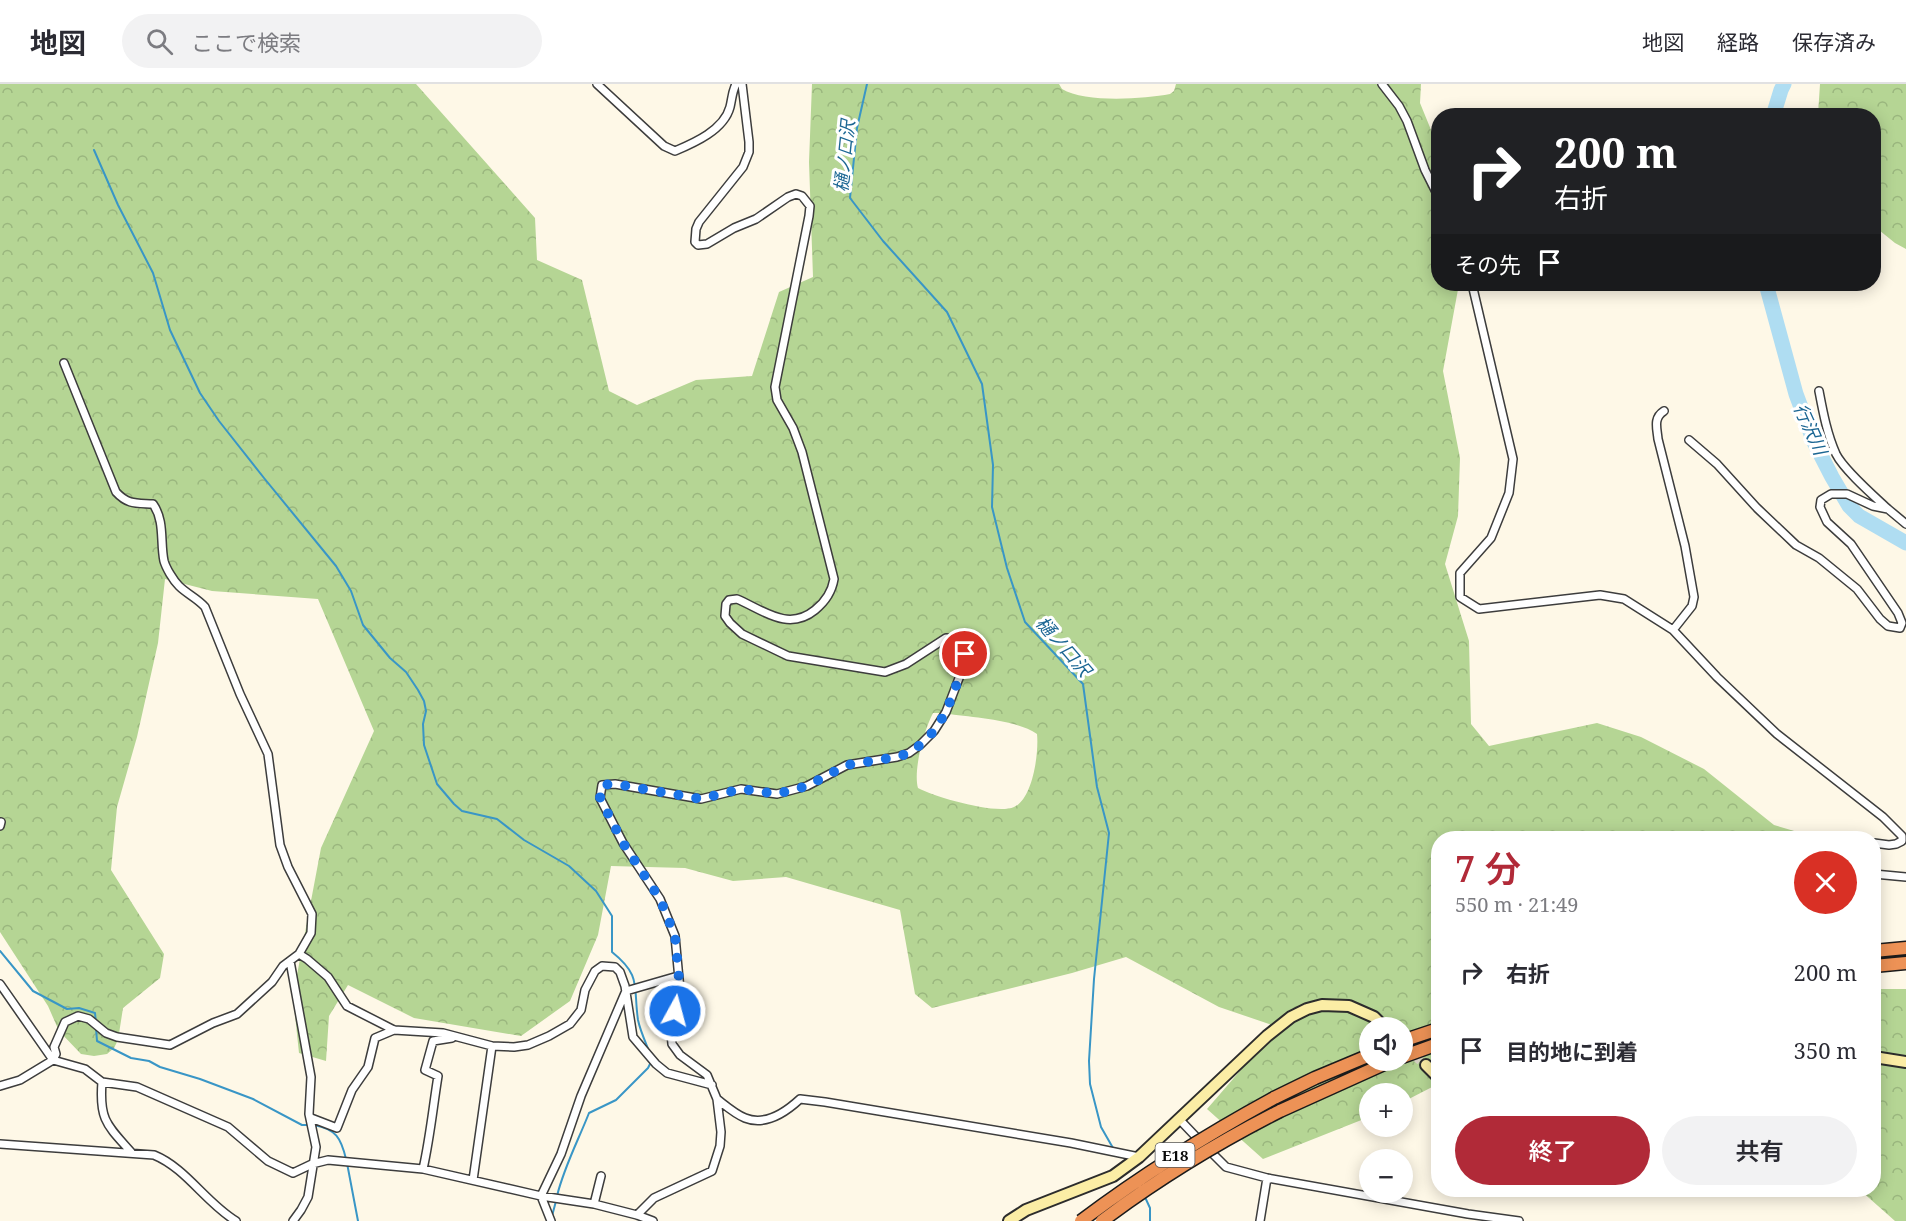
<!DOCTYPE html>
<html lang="ja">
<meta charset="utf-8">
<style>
body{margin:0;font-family:"Noto Serif","Noto Sans JP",serif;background:#f2f2f3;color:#2b2b33;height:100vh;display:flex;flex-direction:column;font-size:22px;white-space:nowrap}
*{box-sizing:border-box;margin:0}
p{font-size:20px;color:#7c7c81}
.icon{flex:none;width:33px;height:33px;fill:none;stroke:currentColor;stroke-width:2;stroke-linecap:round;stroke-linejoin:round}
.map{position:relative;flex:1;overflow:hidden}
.details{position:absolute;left:1431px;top:747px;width:450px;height:366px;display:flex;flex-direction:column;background:#fff;border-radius:24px;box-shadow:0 3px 15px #0003}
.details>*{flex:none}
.hud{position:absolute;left:1431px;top:24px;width:450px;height:183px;border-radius:24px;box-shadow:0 3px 15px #0003;background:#202124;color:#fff;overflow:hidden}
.buttons{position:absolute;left:1359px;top:933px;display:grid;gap:12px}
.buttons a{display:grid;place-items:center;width:54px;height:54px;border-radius:50%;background:#fff;box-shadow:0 3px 15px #0003;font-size:30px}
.pin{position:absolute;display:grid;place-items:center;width:51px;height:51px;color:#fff;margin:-26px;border:3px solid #fff;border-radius:50%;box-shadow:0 2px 6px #0007}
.me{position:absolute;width:66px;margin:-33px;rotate:7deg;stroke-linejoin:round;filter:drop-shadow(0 0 4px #0008)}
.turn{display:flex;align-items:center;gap:21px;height:126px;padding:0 24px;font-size:27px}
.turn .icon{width:78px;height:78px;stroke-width:2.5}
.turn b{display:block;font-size:42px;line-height:51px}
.then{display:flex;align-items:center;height:57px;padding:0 24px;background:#0003;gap:12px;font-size:22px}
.round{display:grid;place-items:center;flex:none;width:63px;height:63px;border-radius:32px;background:#f2f2f3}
.headline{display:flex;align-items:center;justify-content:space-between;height:102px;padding:0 24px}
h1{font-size:36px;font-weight:600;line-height:45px;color:#b12a38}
.action{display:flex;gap:12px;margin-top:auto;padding:12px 24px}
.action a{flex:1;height:69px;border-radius:36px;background:#b12a38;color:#fff;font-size:24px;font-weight:600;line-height:69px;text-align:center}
.action a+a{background:#f2f2f3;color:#2b2b33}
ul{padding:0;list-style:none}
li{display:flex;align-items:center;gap:18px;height:78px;padding:0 24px}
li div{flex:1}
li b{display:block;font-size:22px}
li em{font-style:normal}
header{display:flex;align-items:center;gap:36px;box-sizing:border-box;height:84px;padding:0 30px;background:#fff;border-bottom:2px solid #e1e1e2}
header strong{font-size:28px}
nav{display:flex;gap:33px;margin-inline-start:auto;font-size:21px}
.search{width:420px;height:54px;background:#f2f2f3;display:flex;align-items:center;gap:15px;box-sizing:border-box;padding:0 21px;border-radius:33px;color:#7c7c81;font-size:22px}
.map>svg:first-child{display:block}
.forest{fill:url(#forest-crowns);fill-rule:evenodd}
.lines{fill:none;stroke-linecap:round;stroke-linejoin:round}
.stream{stroke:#3996c6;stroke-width:2}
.river{stroke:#afddf2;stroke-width:15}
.secondary-tunnel{stroke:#d9d4c6;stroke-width:10;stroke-dasharray:10 5;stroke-linecap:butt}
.street-casing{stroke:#3d3d3d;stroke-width:10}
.secondary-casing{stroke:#2c2c2c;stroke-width:14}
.highway-casing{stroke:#1b1b1b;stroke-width:15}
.street{stroke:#fff;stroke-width:7}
.secondary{stroke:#fbeda5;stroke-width:10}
.highway{stroke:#ed9256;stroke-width:12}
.highway-bridge-casing{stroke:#1b1b1b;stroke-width:15;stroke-linecap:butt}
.highway-bridge{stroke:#ed9256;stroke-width:12}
.route{stroke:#1a73e8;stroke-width:10;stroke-dasharray:0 18}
.labels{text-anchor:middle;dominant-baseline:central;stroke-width:6;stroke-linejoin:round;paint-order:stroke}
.shield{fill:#fff;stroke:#545454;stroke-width:1.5}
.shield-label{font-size:15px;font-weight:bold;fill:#0a0a0a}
.water-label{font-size:18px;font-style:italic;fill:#1b6693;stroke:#fff}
</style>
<header>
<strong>地図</strong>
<div class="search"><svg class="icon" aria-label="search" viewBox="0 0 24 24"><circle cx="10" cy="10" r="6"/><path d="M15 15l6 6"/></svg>ここで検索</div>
<nav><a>地図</a><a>経路</a><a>保存済み</a></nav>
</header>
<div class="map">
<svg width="1906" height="1137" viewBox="0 0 1906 1137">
<defs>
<pattern id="forest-crowns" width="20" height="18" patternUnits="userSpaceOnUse" patternTransform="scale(1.5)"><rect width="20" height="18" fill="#b5d594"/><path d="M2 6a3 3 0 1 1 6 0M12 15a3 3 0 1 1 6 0" fill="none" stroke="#9ab67e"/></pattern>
</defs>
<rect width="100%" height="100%" fill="#fef8e7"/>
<path class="forest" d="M0,0H416L535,134L537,176L582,196L609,307L637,321L696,296L752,292L779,208L813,193L809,78L812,0H1059L1062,5C1085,19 1143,15 1170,10L1174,7L1176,0H1421L1420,19L1438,63V200H1459L1443,287L1460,374L1458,432L1445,480L1469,557L1471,640L1489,662L1597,639L1641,653L1704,685L1774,741L1818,754H1438V1000L1403,1018L1402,1010H1370L1369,1033L1263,1075L1207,1025L1278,943L1219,923L1126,873L1072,889L932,924L915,910L900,826L786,793L733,797L685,784L611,782L598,851L570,917L521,952L414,934L348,901L329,932L326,977L299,969L293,912L321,764L374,647L318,515L212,507L165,495L158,559L137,653L117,723L111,786L164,870L160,894L123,924L118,956L114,964L107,970L94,972L81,970L59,947L48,922L0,848ZM933,629H942C967,633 1016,635 1037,650C1039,668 1033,715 1014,723C996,731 935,713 918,704C913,686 924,646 933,629ZM1370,944H1402V976H1370Z
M1820,0H1906V165L1895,159L1874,142V32L1818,31Z
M1874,905H1906V1137H1895L1860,1106H1874Z"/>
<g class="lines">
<path class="stream" d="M867,0L857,44L850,114L883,157L947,228L982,300L993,381L992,423L1007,484L1025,538L1083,600L1097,703L1109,749L1094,895L1089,977L1090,1000L1101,1043L1113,1064
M94,66L118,121L153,189L170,246L200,309L219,337L264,394L336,482L351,507L363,541L390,574L406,588L418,606L424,617L426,627L423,640L424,661L437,700L454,720L462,727L497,735L524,756L569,782L596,807L612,832V868C642,892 633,902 638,936C640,946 645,957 649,967
M0,867L33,907L67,925L79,924L95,929L96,939
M96,944L97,957L131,974L149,977L160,983L200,995L253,1015L302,1041H308
M314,1041C336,1045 341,1054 346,1075
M347,1079L358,1137
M1144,1111L1150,1124V1137
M557,1112C564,1083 578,1057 589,1029L616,1016L648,984L651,978
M552,1132L556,1117"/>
<path class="river" d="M1773,32L1781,6L1784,0
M1766,200L1796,310L1814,358L1832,393L1849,422L1859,432L1906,459"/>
<path class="secondary-tunnel" d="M1402,960L1426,981"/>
<defs>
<path id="street" d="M597,0L664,62L675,67C694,59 724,46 730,23C732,15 732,8 736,0
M1382,0L1399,22L1407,37L1425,86L1438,112
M1472,200L1513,375L1509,409L1491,454L1460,489V513L1479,525L1600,511L1624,515L1673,546L1717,593L1777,650L1883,733L1902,752V757L1896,760L1889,761L1874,759
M1819,307C1823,328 1827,350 1836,370C1844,386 1874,412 1888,425
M1664,327C1653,334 1657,344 1658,355L1685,462L1694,513L1692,522L1673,546
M1689,356L1717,380L1757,424L1796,461L1819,474L1857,505L1880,535L1888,542L1900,544L1902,539L1898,529L1851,460L1827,438L1820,423L1821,416L1831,410H1847L1873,422L1888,425L1906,440
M0,742L1,738
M1874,790L1906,793
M299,870L307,875L328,893L347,922L394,946L443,949L492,962L514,963L528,961L549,952L570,940L581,926L585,906L595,887L602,882L615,883L620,888L625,902L633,953L656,980L667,989L712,1001
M290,877L311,993L309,1030L316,1063L308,1113L301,1126L293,1137
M0,900L53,976L85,985L102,998L137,1003L228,1043L268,1077L293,1089L312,1080L328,1076L423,1085L541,1112L594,1120L637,1131L653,1137
M626,907L678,892
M102,998C99,1036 107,1041 131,1068
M0,1002L20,996L53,976L56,970L54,963L65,938L78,932L89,935L106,949L117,953L170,961L213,939L237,930L272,898L283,882L299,870L311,849L312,830L288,783L280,761L268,670L240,610L205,523C197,514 187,510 179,502C173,496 166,484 164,477C160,458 165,437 153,420C136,419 128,421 116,408L64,279
M717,1015C726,1022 735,1030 745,1034C765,1042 786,1028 800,1015L825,1018L1071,1059L1139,1073
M311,1034L337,1044L352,1006L368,983L375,954L394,946
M1179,1035L1200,1057
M0,1060L154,1071C186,1084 206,1119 236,1137
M1208,1065L1226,1083L1267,1094L1468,1130L1519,1137
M423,1085C430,1054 433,1023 438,992L425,986L433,957L452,954
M473,1096L492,962
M594,1120L601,1092
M637,1131L654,1114L712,1087L720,1062L721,1048L717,1015L707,991L680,971L672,960L671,948L680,906L675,852L660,815L623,759L600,714L602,701L615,700L701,715L741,705L777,710L807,702L847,681L897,673L909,669L920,661L934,647L946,628L961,589L965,570L963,564L956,555L946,554L906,580L885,588L788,572L742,550L730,539L725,532L726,520L729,516L737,515C763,526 788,548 815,526C825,518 832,507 834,495L802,368L793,344L777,316L775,303L809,132L810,122L802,112L796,110L788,113L756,135L734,144L707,160L698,161L695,158L696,145L699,138L743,83L749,68V58L742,0
M551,1137L541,1112L561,1070L581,1012L625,909
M1260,1137L1267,1094"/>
<path id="secondary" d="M1874,973L1906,978
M1426,981L1438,993
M1009,1137L1026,1126L1113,1092L1139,1073L1267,952L1291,933L1307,925L1322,921L1349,922L1374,933L1385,944"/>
<path id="highway" d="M1874,867L1906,864
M1874,882L1906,879
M1402,957L1438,945
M1402,973L1438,960
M1274,1014L1315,994L1370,971
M1280,1027L1393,976"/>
</defs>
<use href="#street" class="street-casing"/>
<use href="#secondary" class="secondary-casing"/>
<use href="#highway" class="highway-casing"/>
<use href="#street" class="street"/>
<use href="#secondary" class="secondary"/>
<use href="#highway" class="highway"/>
<defs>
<path id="highway-bridge" d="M1081,1137C1142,1091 1206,1051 1274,1014
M1102,1137C1158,1095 1217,1059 1280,1027"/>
</defs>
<use href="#highway-bridge" class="highway-bridge-casing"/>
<use href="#highway-bridge" class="highway-bridge"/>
</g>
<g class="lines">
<path class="route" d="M675,927L680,906L675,852L660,815L623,759L600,714L602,701L615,700L701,715L741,705L777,710L807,702L847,681L897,673L909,669L920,661L934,647L946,628L961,589L965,570"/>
</g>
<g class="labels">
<rect class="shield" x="1155.5" y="1059" width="39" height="24" rx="4.5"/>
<g class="shield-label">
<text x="1175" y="1071">E18</text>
</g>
<g class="water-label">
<text transform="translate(844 72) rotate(-84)">樋ノ口沢</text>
<text transform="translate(1811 345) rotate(66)">行沢川</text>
<text transform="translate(1064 562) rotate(49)">樋ノ口沢</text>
</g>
</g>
</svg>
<div class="buttons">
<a><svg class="icon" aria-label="sound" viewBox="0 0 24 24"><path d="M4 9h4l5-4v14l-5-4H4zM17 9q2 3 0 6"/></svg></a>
<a>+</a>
<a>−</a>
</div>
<div class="pin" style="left:965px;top:570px;background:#d93025"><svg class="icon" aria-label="arrive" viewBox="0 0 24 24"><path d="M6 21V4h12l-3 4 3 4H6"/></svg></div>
<svg class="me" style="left:675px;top:927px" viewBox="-20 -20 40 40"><circle r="17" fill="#1a73e8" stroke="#fff" stroke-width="3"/><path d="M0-11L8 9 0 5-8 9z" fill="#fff"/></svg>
<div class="hud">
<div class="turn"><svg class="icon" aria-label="right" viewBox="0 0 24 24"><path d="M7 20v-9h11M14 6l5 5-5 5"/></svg><div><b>200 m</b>右折</div></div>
<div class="then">その先<svg class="icon" aria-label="arrive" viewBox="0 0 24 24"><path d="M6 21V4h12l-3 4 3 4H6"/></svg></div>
</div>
<section class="details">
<div class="headline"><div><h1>7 分</h1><p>550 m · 21:49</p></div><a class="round" style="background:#d93025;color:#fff"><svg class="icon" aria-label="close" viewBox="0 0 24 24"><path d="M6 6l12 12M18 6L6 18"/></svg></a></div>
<ul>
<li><svg class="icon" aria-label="right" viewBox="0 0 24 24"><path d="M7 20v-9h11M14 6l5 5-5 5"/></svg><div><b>右折</b></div><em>200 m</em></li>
<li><svg class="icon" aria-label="arrive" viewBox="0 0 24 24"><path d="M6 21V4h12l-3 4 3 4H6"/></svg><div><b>目的地に到着</b></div><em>350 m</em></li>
</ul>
<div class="action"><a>終了</a><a>共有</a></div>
</section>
</div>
